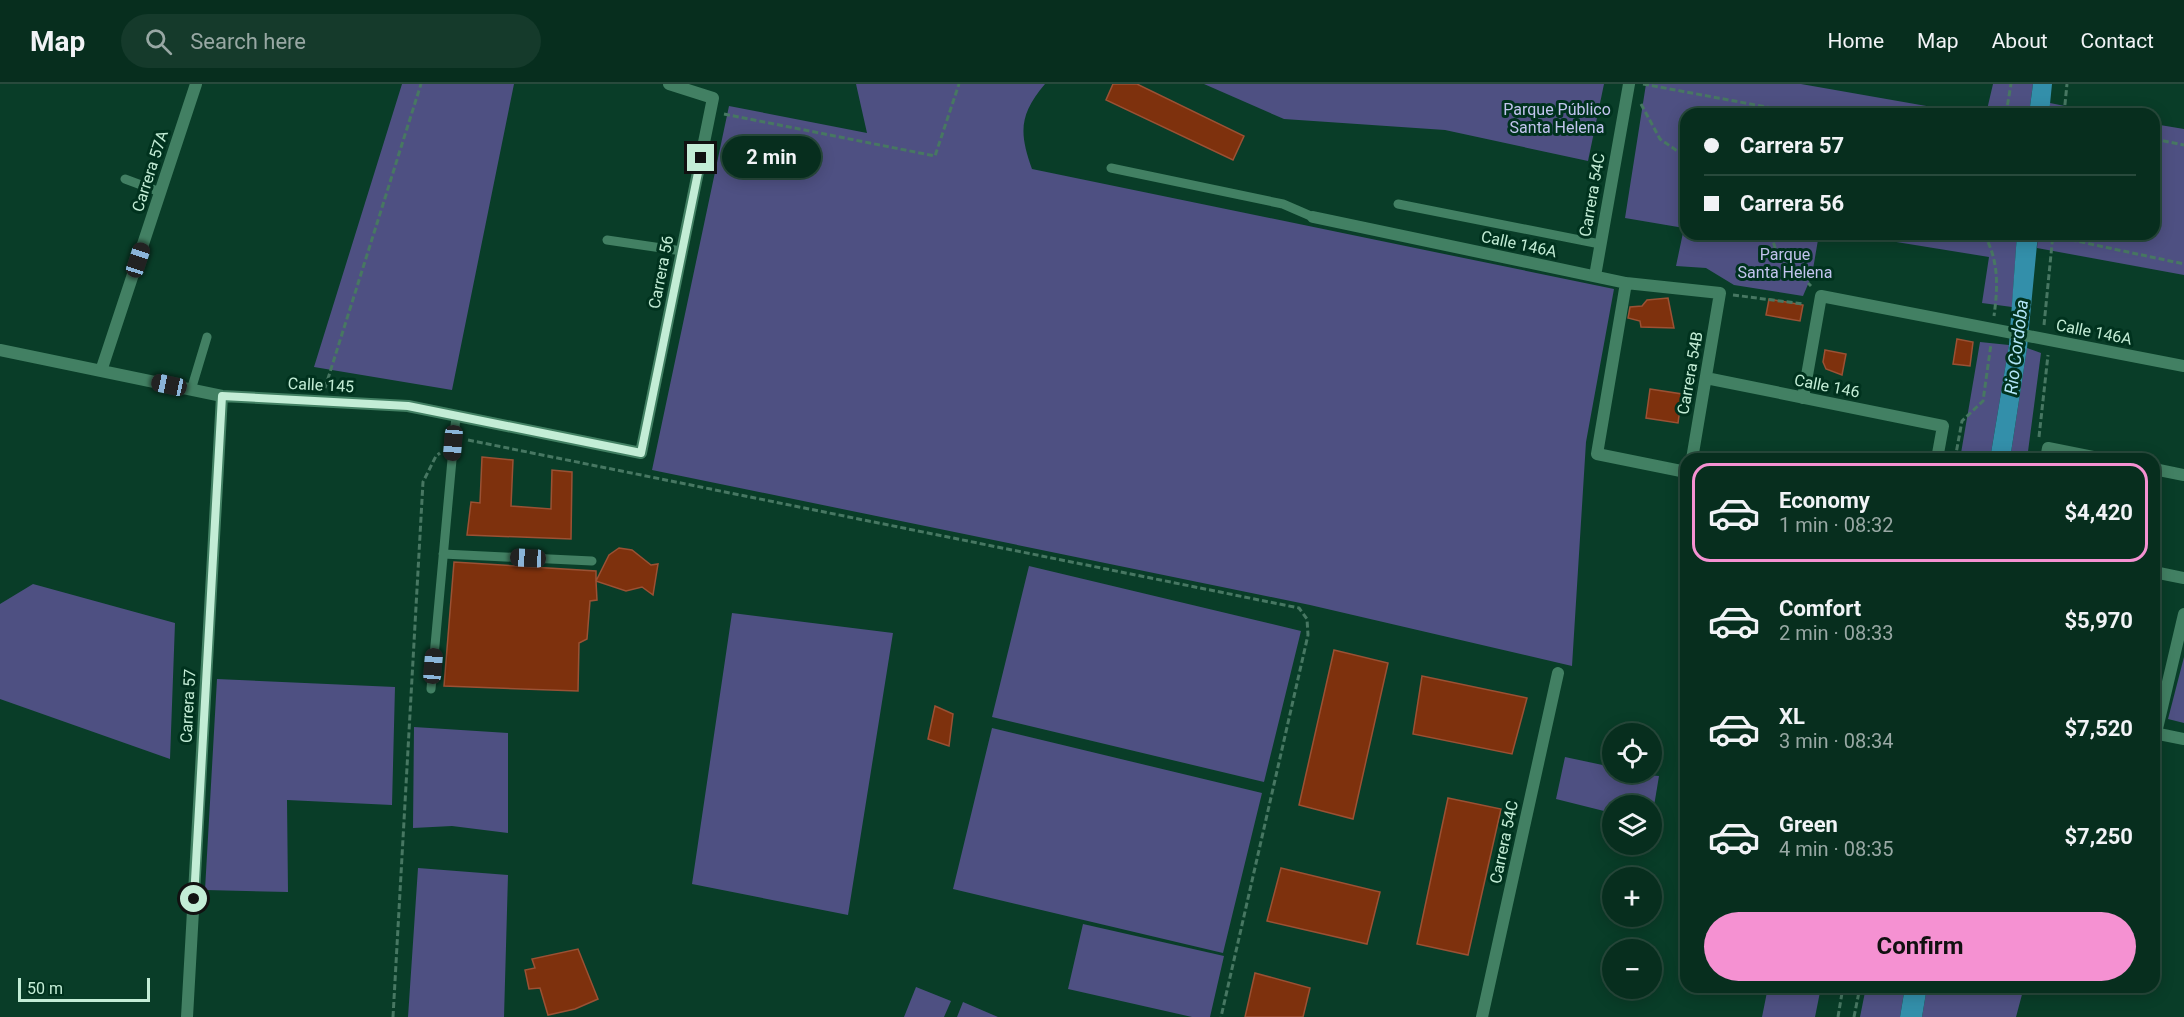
<!DOCTYPE html>
<meta charset="utf-8">
<style>
:root{--surface:#072e1e;--page:#153a2b;--text:#f1f3f6;--muted:#98a8a4;--line:#284a3c;--accent:#f591d2}
body{margin:0;font-family:Roboto,sans-serif;background:var(--page);color:var(--text);height:100vh;display:flex;flex-direction:column;font-size:22px;white-space:nowrap}
*{box-sizing:border-box;margin:0}
p{font-size:20px;color:var(--muted)}
.icon{flex:none;width:33px;height:33px;fill:none;stroke:currentColor;stroke-width:2;stroke-linecap:round;stroke-linejoin:round}
.map{position:relative;flex:1;overflow:hidden}
.panel{position:absolute;left:1680px;top:369px;width:480px;height:540px;display:flex;flex-direction:column;background:var(--surface);border-radius:18px;box-shadow:0 3px 15px #0003,0 0 0 2px var(--line)}
.panel>*{flex:none}
.hud{position:absolute;left:1680px;top:24px;width:480px;height:132px;border-radius:18px;box-shadow:0 3px 15px #0003,0 0 0 2px var(--line);display:grid;align-content:center;height:132px;padding:0 24px;background:var(--surface)}
.controls{position:absolute;left:1602px;top:639px;display:grid;gap:12px}
.controls a{display:grid;place-items:center;width:60px;height:60px;border-radius:50%;background:var(--surface);box-shadow:0 3px 15px #0003,0 0 0 2px var(--line);font-size:30px}
.scale{position:absolute;left:18px;bottom:15px;width:132px;box-sizing:border-box;padding-left:6px;border:3px solid #c3edd6;border-top:0;font-size:16px;line-height:21px;white-space:nowrap;color:#c3edd6;-webkit-text-stroke:4px #00321e;paint-order:stroke}
.end{position:absolute;width:27px;height:27px;margin:-14px;border:8px solid #c3edd6;background:#111;box-shadow:0 0 0 3px #111}
.from{border-radius:50%}
.bubble{position:absolute;height:42px;border-radius:21px;background:var(--surface);box-shadow:0 3px 15px #0003,0 0 0 2px var(--line);font-size:20px;font-weight:700;line-height:42px;text-align:center}
.car{position:absolute;width:18px;height:36px;margin:-18px -9px;border-radius:8px;box-shadow:0 0 4px 2px #0007;background:linear-gradient(#222 24%,#8ab4d8 0 40%,#222 0 76%,#8ab4d8 0 86%,#222 0)}
.hud b{display:flex;align-items:center;gap:21px;height:57px;font-size:22px}
.hud b+b{border-top:2px solid var(--line)}
.hud i{width:15px;height:15px;background:var(--text)}
ul{padding:10px 0 0;list-style:none}
li{display:flex;align-items:center;gap:18px;height:99px;margin:0 12px 9px;padding:0 12px;border:3px solid transparent;border-radius:18px}
li div{flex:1}
li b{display:block;font-size:22px}
li em{font-style:normal;font-weight:700}
li.current{border-color:var(--accent)}
li>.icon{width:54px;height:54px;stroke-width:1.5}
.primary-button{display:flex;gap:12px;margin-top:auto;padding:12px 24px}
.primary-button a{flex:1;height:69px;border-radius:36px;background:var(--accent);color:#111;font-size:24px;font-weight:700;line-height:69px;text-align:center}
header{display:flex;align-items:center;gap:36px;box-sizing:border-box;height:84px;padding:0 30px;background:var(--surface);border-bottom:2px solid var(--line)}
header strong{font-size:28px}
nav{display:flex;gap:33px;margin-inline-start:auto;font-size:21px}
.search{width:420px;height:54px;background:var(--page);display:flex;align-items:center;gap:15px;box-sizing:border-box;padding:0 21px;border-radius:33px;color:var(--muted);font-size:22px}
.map>svg:first-child{display:block}
.green{fill:#4e5082}
.water{fill:#338faa}
.building{fill:#7e310d;stroke:#9b5134;stroke-width:1.5}
.lines{fill:none;stroke-linecap:round;stroke-linejoin:round}
.path{stroke:#477762;stroke-width:3;stroke-dasharray:6 3;stroke-linecap:butt}
.service{stroke:#428063;stroke-width:9}
.minor{stroke:#428063;stroke-width:12}
.route{stroke:#c3edd6;stroke-width:8}
.labels{text-anchor:middle;dominant-baseline:central;stroke-width:6;stroke-linejoin:round;paint-order:stroke}
.park-label{font-size:16px;fill:#c2c5ef;stroke:#00321e}
.street-label{font-size:16px;fill:#c3edd6;stroke:#00321e}
.water-label{font-size:18px;font-style:italic;fill:#b1e5f7;stroke:#00321e}
</style>
<header>
<strong>Map</strong>
<div class="search"><svg class="icon" aria-label="search" viewBox="0 0 24 24"><circle cx="10" cy="10" r="6"/><path d="M15 15l6 6"/></svg>Search here</div>
<nav><a>Home</a><a>Map</a><a>About</a><a>Contact</a></nav>
</header>
<div class="map">
<svg width="2184" height="933" viewBox="0 0 2184 933">
<rect width="100%" height="100%" fill="#093d28"/>
<!-- green -->
<path class="green" d="M402 0H514L452 306 314 283Z
M856 0H1045C1019 31 1019 48 1032 85L1614 205 1586 358 1572 582 1310 521 652 386 729 22 867 49Z
M1204 0H1604L1588 77 1445 46 1284 35Z
M1646 0H1801L1972 30H1686V150H1819L1812 191 1803 212 1734 201 1706 184 1676 182 1684 144 1625 134Z
M1993 0H2033L2029 30H1986Z
M2050 19 2105 30H2049Z
M2154 40 2184 45V191L2037 164 2038 150H2154Z
M1847 150H2017L2012 223 1982 219 1989 173Z
M1980 258 2009 261 1990 375H1960Z
M2027 264 2041 269 2027 375H2010Z
M1029 482 1301 547 1264 698 992 633Z
M33 500 175 539 170 675 0 615V520Z
M732 529 893 549 848 831 692 800Z
M2184 573V639L2168 635Z
M217 595 395 603 392 721 287 716 288 808 205 806Z
M414 643 508 649V749L452 742 413 744Z
M992 644 1262 709 1223 869 953 805Z
M1565 673 1612 683V688L1659 692 1652 734V722H1612V729L1556 715Z
M418 784 508 791 504 933H408Z
M1083 840 1224 872 1210 933H1192L1068 905Z
M916 903 951 917 944 933H904Z
M1768 903H1821L1815 933H1762Z
M1866 903H1905L1900 933H1860Z
M1927 903H2024L2016 933H1922Z
M963 918 998 933H957Z"/>
<!-- water -->
<path class="water" d="M2033 0H2052L2049 30H2029Z
M2017 150H2038L2027 264 2010 375H1990L2009 261Z
M1905 903H1927L1922 933H1900Z"/>
<!-- building -->
<path class="building" d="M1113 0H1137L1244 52 1233 76 1106 16Z
M1668 214 1674 244 1641 243 1640 237 1628 234 1630 223 1642 222 1647 216Z
M1769 215 1803 221 1800 237 1766 231Z
M1957 255 1973 258 1970 282 1953 280Z
M1825 266 1846 270 1842 291 1826 285 1823 278Z
M1650 305 1682 310 1678 339 1646 334Z
M482 373 513 376 511 422 551 425 552 386 572 388 571 455 467 451 471 418 480 419Z
M619 464 632 466 651 481 658 480 653 511 642 503 626 507 596 497 597 516 590 517 587 555 579 559 578 607 444 602 454 478 596 487V497L609 471Z
M1334 566 1388 579 1353 735 1299 721Z
M1422 592 1527 614 1512 670 1413 650Z
M935 622 953 630 949 662 928 655Z
M1448 714 1501 725 1468 871 1417 860Z
M1281 784 1380 808 1367 860 1267 837Z
M578 865 598 915 575 925 548 931 540 904 529 905 525 886 535 884 532 875Z
M1255 889 1310 904 1303 933H1245Z"/>
<g class="lines">
<!-- path -->
<path class="path" d="M1643 0 1804 30
M1641 20 1660 55 1686 73
M724 30 935 72 959 0
M2006 30 2011 0
M2064 30 2067 0
M2154 55 2184 61
M1771 150 1776 167 1811 202
M1984 150C1999 177 1998 202 1994 232
M2053 152 2184 180
M1733 211 1804 220
M2044 241 2053 150
M325 304 421 0
M2039 353 2048 271
M468 356 1299 524 1307 535 1308 551 1221 933
M1955 375 1962 337 1983 317 1991 260
M393 933 423 398 436 372 440 369
M1838 933 1843 903
M1854 933 1860 903"/>
<!-- service -->
<path class="service" d="M1111 84 1283 120 1313 133
M125 95 160 108
M1398 120 1600 160
M607 156 682 167
M191 306 207 253
M443 470 592 477
M431 605 456 332"/>
<!-- minor -->
<path class="minor" d="M1313 133 1626 199 1720 209 1692 375
M1595 192 1629 0
M1626 199 1597 370 1686 388
M0 266 222 312 408 322 641 369 713 14 669 0
M101 287 196 0
M1706 294 1943 342 1937 375
M1803 314 1821 212 2184 282
M2046 375 2048 364 2103 375
M2154 385 2184 391
M2154 488 2184 494
M2154 649 2184 655
M2156 649 2184 530
M187 933 222 312
M1482 933 1558 589"/>
</g>
<g class="lines">
<!-- route -->
<path class="route" d="M194 815 222 312 408 322 641 369 701 74"/>
</g>
<g class="labels">
<!-- park labels -->
<g class="park-label">
<text x="1557" y="25">Parque Público<tspan x="1557" dy="18">Santa Helena</tspan></text>
<text x="1785" y="170">Parque<tspan x="1785" dy="18">Santa Helena</tspan></text>
</g>
<!-- street labels -->
<g class="street-label">
<text transform="translate(150 87) rotate(-72)">Carrera 57A</text>
<text transform="translate(1592 111) rotate(-80)">Carrera 54C</text>
<text transform="translate(1519 160) rotate(12)">Calle 146A</text>
<text transform="translate(661 188) rotate(-79)">Carrera 56</text>
<text transform="translate(2094 248) rotate(11)">Calle 146A</text>
<text transform="translate(1690 289) rotate(-80)">Carrera 54B</text>
<text transform="translate(321 301) rotate(3)">Calle 145</text>
<text transform="translate(1827 302) rotate(11)">Calle 146</text>
<text transform="translate(188 622) rotate(-87)">Carrera 57</text>
<text transform="translate(1504 758) rotate(-78)">Carrera 54C</text>
</g>
<!-- water labels -->
<g class="water-label">
<text transform="translate(2016 263) rotate(-83)">Rio Cordoba</text>
</g>
</g>
</svg>
<div class="controls">
<a><svg class="icon" aria-label="locate" viewBox="0 0 24 24"><circle cx="12" cy="12" r="6"/><path d="M12 2v4M12 18v4M2 12h4M18 12h4"/></svg></a>
<a><svg class="icon" aria-label="layers" viewBox="0 0 24 24"><path d="M12 4l9 5-9 5-9-5zM3 14l9 5 9-5"/></svg></a>
<a>+</a>
<a>−</a>
</div>
<div class="scale">50 m</div>
<i class="end from" style="left:194px;top:815px"></i>
<i class="end" style="left:701px;top:74px"></i>
<div class="bubble" style="left:722px;top:52px;width:99px">2 min</div>
<i class="car" style="left:138px;top:176px;rotate:18deg"></i>
<i class="car" style="left:169px;top:301px;rotate:282deg"></i>
<i class="car" style="left:453px;top:359px;rotate:185deg"></i>
<i class="car" style="left:528px;top:474px;rotate:273deg"></i>
<i class="car" style="left:433px;top:582px;rotate:5deg"></i>
<div class="hud">
<b><i class="from"></i>Carrera 57</b>
<b><i></i>Carrera 56</b>
</div>
<section class="panel">
<ul>
<li class="current"><svg class="icon" aria-label="car" viewBox="0 0 24 24"><path d="M5 17H2v-5l4-1 3-4h7l3 4 3 1v5h-3M9 17h6M6 11h13"/><circle cx="7" cy="17" r="2"/><circle cx="17" cy="17" r="2"/></svg><div><b>Economy</b><p>1 min · 08:32</p></div><em>$4,420</em></li>
<li><svg class="icon" aria-label="car" viewBox="0 0 24 24"><path d="M5 17H2v-5l4-1 3-4h7l3 4 3 1v5h-3M9 17h6M6 11h13"/><circle cx="7" cy="17" r="2"/><circle cx="17" cy="17" r="2"/></svg><div><b>Comfort</b><p>2 min · 08:33</p></div><em>$5,970</em></li>
<li><svg class="icon" aria-label="car" viewBox="0 0 24 24"><path d="M5 17H2v-5l4-1 3-4h7l3 4 3 1v5h-3M9 17h6M6 11h13"/><circle cx="7" cy="17" r="2"/><circle cx="17" cy="17" r="2"/></svg><div><b>XL</b><p>3 min · 08:34</p></div><em>$7,520</em></li>
<li><svg class="icon" aria-label="car" viewBox="0 0 24 24"><path d="M5 17H2v-5l4-1 3-4h7l3 4 3 1v5h-3M9 17h6M6 11h13"/><circle cx="7" cy="17" r="2"/><circle cx="17" cy="17" r="2"/></svg><div><b>Green</b><p>4 min · 08:35</p></div><em>$7,250</em></li>
</ul>
<div class="primary-button"><a>Confirm</a></div>
</section>
</div>
